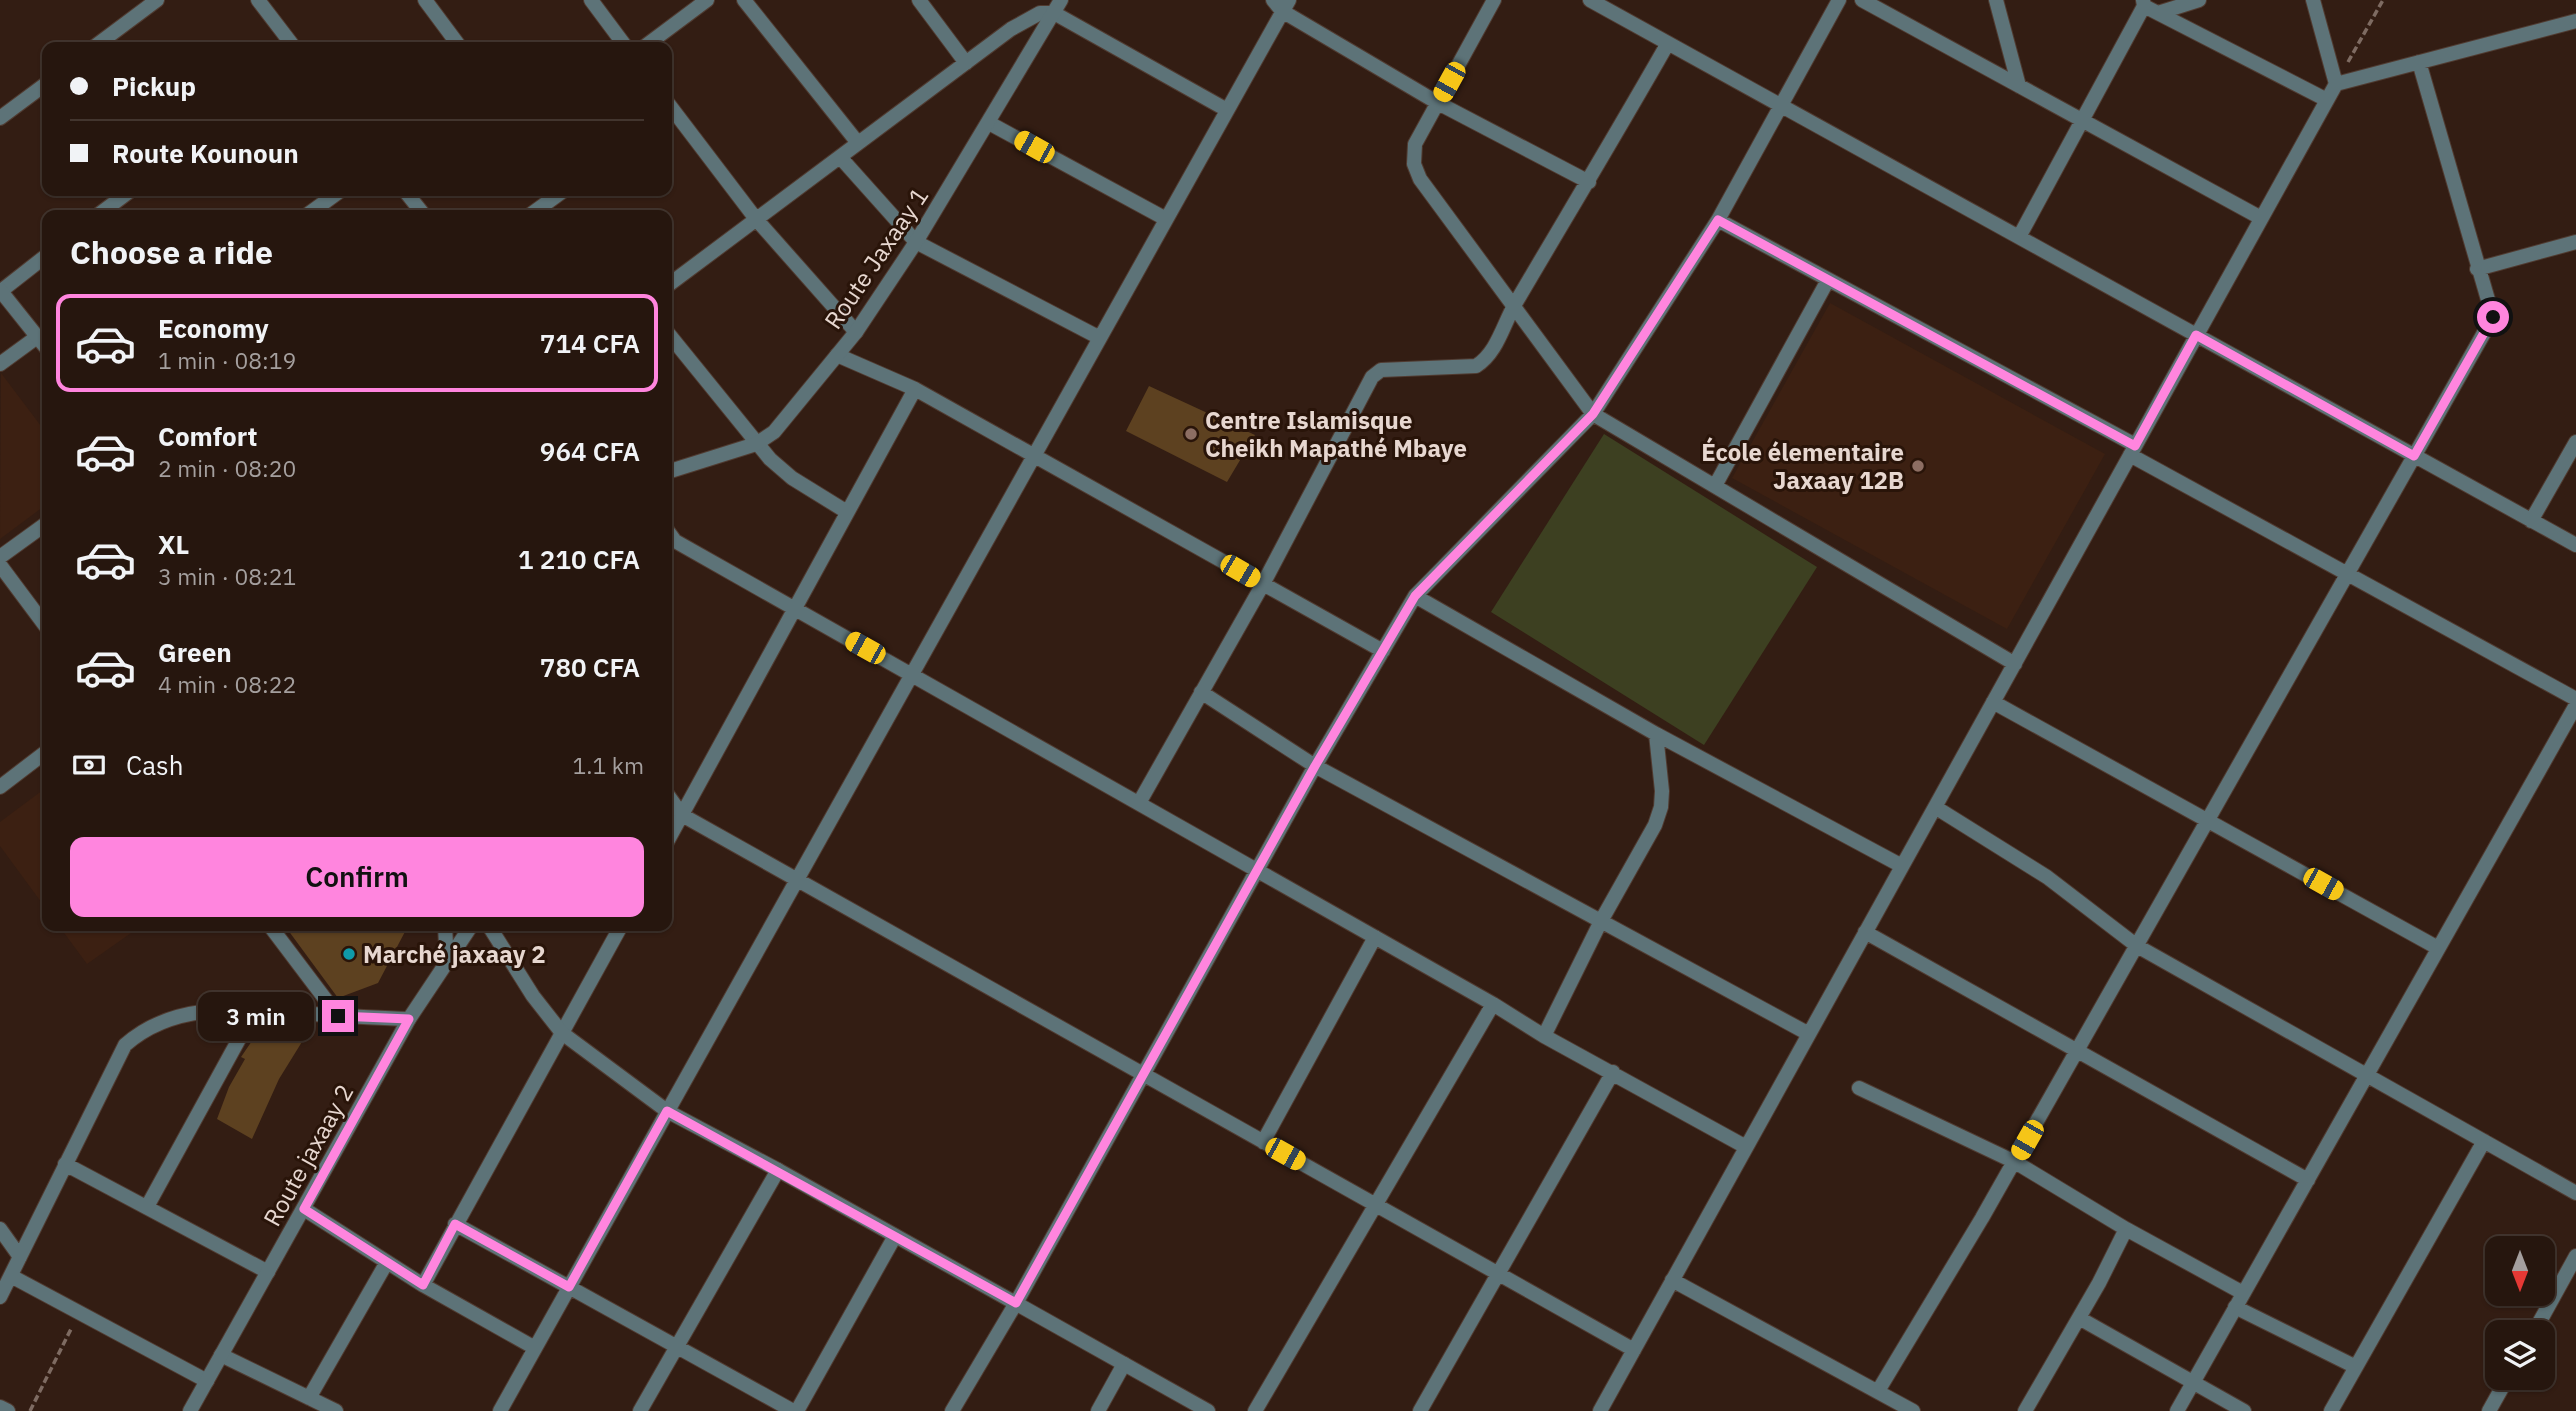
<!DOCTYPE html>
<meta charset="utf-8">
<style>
:root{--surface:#26160e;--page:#32231c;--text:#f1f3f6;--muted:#a49f9e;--line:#42352e;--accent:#ff85de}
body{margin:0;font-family:"IBM Plex Sans",sans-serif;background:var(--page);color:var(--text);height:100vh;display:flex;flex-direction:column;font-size:26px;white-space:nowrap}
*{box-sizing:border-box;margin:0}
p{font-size:23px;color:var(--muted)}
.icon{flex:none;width:38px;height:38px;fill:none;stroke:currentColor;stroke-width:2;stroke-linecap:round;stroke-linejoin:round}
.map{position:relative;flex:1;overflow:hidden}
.sheet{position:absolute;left:42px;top:210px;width:630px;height:721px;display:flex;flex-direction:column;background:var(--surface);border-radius:14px;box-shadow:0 2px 5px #0004,0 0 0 2px var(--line)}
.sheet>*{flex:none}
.top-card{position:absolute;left:42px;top:42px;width:630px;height:154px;border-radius:14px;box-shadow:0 2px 5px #0004,0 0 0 2px var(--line);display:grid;align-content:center;height:154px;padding:0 28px;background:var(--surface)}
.needle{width:46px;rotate:180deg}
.buttons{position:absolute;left:2485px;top:1236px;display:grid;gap:14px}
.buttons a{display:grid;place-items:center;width:70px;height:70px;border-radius:14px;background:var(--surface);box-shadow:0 2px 5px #0004,0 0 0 2px var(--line);font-size:35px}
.end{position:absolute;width:32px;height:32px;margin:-16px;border:9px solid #ff85de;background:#111;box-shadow:0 0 0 4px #111}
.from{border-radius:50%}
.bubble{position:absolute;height:49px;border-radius:14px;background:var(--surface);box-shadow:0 2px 5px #0004,0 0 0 2px var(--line);font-size:23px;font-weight:600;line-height:49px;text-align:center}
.car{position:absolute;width:21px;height:42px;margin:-21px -10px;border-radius:9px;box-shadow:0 0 5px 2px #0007;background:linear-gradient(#f5c518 24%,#345 0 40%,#f5c518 0 76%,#345 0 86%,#f5c518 0)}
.top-card b{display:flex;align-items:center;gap:24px;height:66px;font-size:26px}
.top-card b+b{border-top:2px solid var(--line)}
.top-card i{width:18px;height:18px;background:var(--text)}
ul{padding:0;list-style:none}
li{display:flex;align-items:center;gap:21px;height:98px;margin:0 14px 10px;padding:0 14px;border:4px solid transparent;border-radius:14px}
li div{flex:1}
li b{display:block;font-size:26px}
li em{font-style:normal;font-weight:600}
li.selected{border-color:var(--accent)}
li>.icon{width:63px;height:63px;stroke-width:1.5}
h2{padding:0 28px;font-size:32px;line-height:84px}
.pay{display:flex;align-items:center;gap:18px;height:77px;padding:0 28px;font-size:26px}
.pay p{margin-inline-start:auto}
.action{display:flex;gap:14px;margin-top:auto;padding:14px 28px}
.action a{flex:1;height:80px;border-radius:14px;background:var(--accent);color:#111;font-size:28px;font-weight:600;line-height:80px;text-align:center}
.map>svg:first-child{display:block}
.built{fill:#3c2012}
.green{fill:#3d4021}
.building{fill:#5d4120}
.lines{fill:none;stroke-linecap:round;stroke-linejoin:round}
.minor-casing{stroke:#503b31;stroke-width:16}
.tertiary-casing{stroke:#503b31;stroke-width:16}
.path{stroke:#7e6b62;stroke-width:3.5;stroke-dasharray:7 3.5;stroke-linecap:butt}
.minor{stroke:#5d7378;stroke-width:14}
.tertiary{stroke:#5d7378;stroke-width:14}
.route{stroke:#ff85de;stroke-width:9}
.education-dot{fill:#8d6e63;stroke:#291409;stroke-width:2.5}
.culture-dot{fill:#0f9aa8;stroke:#291409;stroke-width:2.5}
.labels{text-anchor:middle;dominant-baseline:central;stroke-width:6;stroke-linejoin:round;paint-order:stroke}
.street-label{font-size:24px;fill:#e7d7d0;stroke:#291409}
.poi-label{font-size:24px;font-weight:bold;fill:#e7d7d0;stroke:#291409;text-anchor:start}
</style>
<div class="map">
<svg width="2576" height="1411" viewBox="0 0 2576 1411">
<rect width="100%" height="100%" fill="#331d13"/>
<!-- built -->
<path class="built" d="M1830 303 2105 454 2007 629 1732 478Z
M1 373 47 434V504L0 539Z
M47 787V910L0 846V822Z
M59 926H141L87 964Z"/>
<!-- green -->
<path class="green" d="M1604 434 1817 567 1704 745 1491 612Z"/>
<!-- building -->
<path class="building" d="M1149 386 1255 435 1227 482 1126 431Z
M285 926H408L378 983 338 998Z
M260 1029 305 1037 279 1079 252 1139 217 1119 229 1087 245 1059 241 1057Z"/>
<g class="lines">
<!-- minor casing -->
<g class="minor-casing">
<path id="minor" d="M258 0 294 47
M425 0 460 47
M591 0 626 47
M744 0 858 143
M919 0 966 63
M1273 0 1282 11 1438 103 1589 182
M1494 0 1415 144 1414 164 1420 179 1593 414 2015 664
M1590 0 2576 545
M1862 0 2261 218
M1996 0 2019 86
M2144 6 2327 100
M2158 13 2199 0
M94 47 157 0
M644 47 707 0
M2336 84 2576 21
M667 102 756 219 856 332
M0 118 47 83
M989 123 1166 219
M840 157 916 242 1100 338
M405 191 424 215
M98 215 130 191
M307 215 340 191
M530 215 563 191
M1718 220 2135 445
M2019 237 2144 6 2143 0
M2477 269 2576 242
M667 286 1011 29 1040 13H1054L1227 110
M1 291 47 255
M667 332 770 459 792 478 847 512
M837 355 915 389 1383 651
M0 364 37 337
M2130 455 2576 699
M1716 484 1828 280
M2531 521 2576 442
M667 530 675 541 1493 1004 1544 1036 1746 1147
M0 557 47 523
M0 565 47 628
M1415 596 1656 734 1902 866
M1201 692 1315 766 1809 1034
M1993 702 2438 948
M0 787 47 751
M667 794 682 815 1634 1350
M1139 803 1263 584 1372 377 1381 370 1476 366C1497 353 1503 325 1515 304 1566 217 1618 131 1668 43
M1935 807 2047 877 2137 946 2576 1193
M667 842 915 389
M270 926 338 1016
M1865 932 2308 1180
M1544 1036 1601 921 1655 825 1661 807 1662 791 1656 734
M1859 1088 2015 1162 2126 1229 2243 1293
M1263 1142 1375 937
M65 1164 268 1272
M148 1205 255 1010
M304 1209 423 1285 535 1348
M455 1224 793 1411
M0 1229 20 1257
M11 1276 207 1381
M1672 1280 1913 1411
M423 1285 621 926
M0 1297 125 1045C177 999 247 1010 312 1014 344 1016 377 1018 409 1019
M2235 1307 2356 1367
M2079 1318 2244 1411
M2534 1332 2576 1256
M221 1355 336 1411
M1878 1391 1982 1218 2493 317 2419 62
M309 1398 387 1262
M0 1407 8 1411
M500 1411 1289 0
M640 1411 778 1170
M797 1411 895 1236
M952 1411 1016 1303 1315 766 1415 596 1593 414 1718 220 1839 0
M1098 1411 1124 1364
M1255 1411 1493 1004
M1420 1411 1613 1072
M1600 1411 2336 84 2313 0
M2025 1411 2099 1283 2126 1229
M2177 1411 2576 705
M2331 1411 2484 1141
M2489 1411 2508 1377"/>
</g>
<!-- tertiary casing -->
<g class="tertiary-casing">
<path id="tertiary" d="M0 290 47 349
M667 472 756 444 774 432 856 332 916 242 1061 0
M445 926 447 963
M489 926 533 996 562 1033 667 1111 778 1170 1208 1411
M190 1411 409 1019 471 926"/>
</g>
<!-- path -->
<path class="path" d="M2348 62 2383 0
M30 1411 72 1327"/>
<!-- minor -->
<use href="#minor" class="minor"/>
<!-- tertiary -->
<use href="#tertiary" class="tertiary"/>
</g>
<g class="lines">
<!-- route -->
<path class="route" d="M338 1016 409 1019 304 1209 423 1285 455 1224 569 1287 667 1111 1016 1303 1315 766 1415 596 1593 414 1718 220 2135 446 2196 335 2414 456 2493 317"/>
</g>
<!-- markers -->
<g class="education-dot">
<circle cx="1191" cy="434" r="7"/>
<circle cx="1918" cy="466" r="7"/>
</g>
<circle class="culture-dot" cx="349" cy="954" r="7"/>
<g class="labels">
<!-- street labels -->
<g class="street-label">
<text transform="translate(876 258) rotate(-56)">Route Jaxaay 1</text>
<text transform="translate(308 1155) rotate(-61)">Route jaxaay 2</text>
</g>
<!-- poi labels -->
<g class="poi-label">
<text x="1205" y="420">Centre Islamisque<tspan x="1205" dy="28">Cheikh Mapathé Mbaye</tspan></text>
<text x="1904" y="452" text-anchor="end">École élementaire<tspan x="1904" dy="28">Jaxaay 12B</tspan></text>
<text x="363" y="954">Marché jaxaay 2</text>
</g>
</g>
</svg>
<div class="buttons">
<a><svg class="needle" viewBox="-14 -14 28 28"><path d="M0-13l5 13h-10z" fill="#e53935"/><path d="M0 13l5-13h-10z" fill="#a49f9e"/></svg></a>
<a><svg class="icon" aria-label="layers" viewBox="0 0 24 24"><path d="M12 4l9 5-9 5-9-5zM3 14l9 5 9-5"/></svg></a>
</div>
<i class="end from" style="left:2493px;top:317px"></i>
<i class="end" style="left:338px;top:1016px"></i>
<div class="bubble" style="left:198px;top:992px;width:116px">3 min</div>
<i class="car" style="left:1449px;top:82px;rotate:209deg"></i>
<i class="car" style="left:1034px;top:147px;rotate:299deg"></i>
<i class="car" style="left:1240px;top:571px;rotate:120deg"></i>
<i class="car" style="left:865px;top:648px;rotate:299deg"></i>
<i class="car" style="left:2323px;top:884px;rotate:119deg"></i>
<i class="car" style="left:2027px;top:1140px;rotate:210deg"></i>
<i class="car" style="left:1285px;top:1154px;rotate:119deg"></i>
<div class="top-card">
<b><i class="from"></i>Pickup</b>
<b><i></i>Route Kounoun</b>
</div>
<section class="sheet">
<h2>Choose a ride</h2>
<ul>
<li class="selected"><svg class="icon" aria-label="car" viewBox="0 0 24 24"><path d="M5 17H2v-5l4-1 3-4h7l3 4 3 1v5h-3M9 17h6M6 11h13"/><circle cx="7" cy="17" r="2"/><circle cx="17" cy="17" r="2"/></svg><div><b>Economy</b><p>1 min · 08:19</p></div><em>714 CFA</em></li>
<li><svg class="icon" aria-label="car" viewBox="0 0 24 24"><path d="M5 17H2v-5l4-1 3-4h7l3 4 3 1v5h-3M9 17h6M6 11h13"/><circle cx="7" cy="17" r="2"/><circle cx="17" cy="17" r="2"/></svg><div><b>Comfort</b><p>2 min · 08:20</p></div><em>964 CFA</em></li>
<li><svg class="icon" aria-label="car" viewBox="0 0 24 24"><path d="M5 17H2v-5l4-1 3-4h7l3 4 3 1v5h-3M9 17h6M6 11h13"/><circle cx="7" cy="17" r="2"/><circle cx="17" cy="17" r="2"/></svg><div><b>XL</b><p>3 min · 08:21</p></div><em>1 210 CFA</em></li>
<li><svg class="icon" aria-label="car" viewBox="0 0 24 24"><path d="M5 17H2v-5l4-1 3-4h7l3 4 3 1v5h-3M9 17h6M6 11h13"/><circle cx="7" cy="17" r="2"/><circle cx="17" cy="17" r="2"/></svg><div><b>Green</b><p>4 min · 08:22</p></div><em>780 CFA</em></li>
</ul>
<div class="pay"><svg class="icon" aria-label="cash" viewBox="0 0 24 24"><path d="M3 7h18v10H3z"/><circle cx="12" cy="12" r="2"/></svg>Cash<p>1.1 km</p></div>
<div class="action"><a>Confirm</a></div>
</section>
</div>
